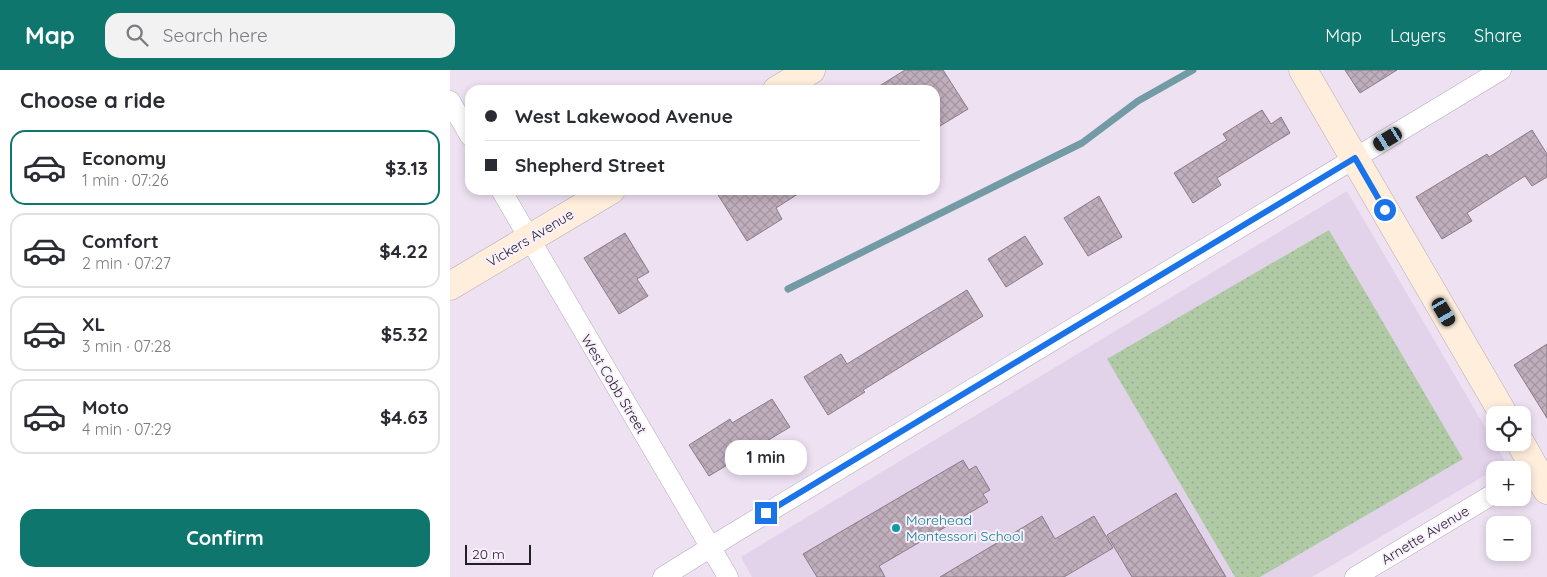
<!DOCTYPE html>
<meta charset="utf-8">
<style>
:root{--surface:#fff;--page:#f2f2f3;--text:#2b2b33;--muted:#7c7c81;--line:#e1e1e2;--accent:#0f766e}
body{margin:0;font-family:Quicksand,sans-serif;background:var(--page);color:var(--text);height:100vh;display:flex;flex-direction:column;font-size:19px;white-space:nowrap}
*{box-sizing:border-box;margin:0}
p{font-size:16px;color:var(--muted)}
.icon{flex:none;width:28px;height:28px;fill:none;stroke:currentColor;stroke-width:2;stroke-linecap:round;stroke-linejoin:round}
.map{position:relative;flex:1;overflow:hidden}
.sheet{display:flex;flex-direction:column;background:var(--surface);width:450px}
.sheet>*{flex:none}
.hud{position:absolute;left:15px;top:15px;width:475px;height:110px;border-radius:15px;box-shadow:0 2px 8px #0003;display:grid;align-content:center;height:110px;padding:0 20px;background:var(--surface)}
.buttons{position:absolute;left:1036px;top:336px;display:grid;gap:10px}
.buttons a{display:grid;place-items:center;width:45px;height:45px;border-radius:10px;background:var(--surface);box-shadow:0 2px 8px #0003;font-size:25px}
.scale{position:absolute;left:15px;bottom:12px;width:66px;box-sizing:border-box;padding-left:5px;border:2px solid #242026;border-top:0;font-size:14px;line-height:18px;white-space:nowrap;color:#242026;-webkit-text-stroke:4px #f9f0fd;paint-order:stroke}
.end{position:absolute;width:22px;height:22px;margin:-11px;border:6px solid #1a73e8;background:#fff;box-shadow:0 0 0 2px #fff}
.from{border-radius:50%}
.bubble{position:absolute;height:35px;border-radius:15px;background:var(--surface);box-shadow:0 2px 8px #0003;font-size:16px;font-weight:800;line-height:35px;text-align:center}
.car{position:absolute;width:15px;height:30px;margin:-15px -8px;border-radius:6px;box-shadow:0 0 4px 1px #0007;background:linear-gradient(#222 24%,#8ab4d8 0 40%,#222 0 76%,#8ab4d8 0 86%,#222 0)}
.hud b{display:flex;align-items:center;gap:18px;height:48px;font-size:19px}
.hud b+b{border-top:1px solid var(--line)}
.hud i{width:12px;height:12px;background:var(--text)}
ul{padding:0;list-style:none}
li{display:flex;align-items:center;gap:15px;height:75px;margin:0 10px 8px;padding:0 10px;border:2px solid var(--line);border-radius:15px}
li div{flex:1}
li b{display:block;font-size:19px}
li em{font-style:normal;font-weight:800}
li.on{border-color:var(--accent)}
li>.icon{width:45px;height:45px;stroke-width:1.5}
h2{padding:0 20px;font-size:22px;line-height:60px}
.action{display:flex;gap:10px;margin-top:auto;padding:10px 20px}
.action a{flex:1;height:58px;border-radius:15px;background:var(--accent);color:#fff;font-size:20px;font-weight:800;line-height:58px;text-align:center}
header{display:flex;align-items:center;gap:30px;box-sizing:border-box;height:70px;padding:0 25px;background:var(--accent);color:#fff}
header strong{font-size:24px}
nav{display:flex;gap:28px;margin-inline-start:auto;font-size:18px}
.search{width:350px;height:45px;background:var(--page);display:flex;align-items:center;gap:12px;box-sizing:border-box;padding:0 18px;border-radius:15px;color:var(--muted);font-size:19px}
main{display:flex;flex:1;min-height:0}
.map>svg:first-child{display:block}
.built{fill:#e2d3ea}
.green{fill:url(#green-dots)}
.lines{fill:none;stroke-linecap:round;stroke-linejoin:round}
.stream{stroke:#729ba5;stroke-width:7}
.building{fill:url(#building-cross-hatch);stroke:#8c7c88}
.street-casing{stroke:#b6abbb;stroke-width:21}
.secondary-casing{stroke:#b6abbb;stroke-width:29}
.street{stroke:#fff;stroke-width:20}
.secondary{stroke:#ffeedc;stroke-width:28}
.route{stroke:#1a73e8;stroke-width:6}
.culture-dot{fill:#0f9aa8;stroke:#f9f0fd;stroke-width:2}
.labels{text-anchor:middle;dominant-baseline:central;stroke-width:4;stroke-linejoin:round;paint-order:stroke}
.street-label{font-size:14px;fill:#242026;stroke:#f9f0fd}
.culture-label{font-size:14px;fill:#0d838f;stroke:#f9f0fd;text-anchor:start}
</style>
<header>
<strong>Map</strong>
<div class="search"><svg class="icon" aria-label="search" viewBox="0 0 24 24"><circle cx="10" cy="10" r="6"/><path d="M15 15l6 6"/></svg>Search here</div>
<nav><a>Map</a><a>Layers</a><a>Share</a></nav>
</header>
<main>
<section class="sheet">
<h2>Choose a ride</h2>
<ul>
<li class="on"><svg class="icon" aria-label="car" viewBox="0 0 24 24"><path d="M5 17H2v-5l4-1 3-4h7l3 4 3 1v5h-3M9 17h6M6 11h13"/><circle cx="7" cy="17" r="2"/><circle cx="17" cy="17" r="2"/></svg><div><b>Economy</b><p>1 min · 07:26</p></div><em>$3.13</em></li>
<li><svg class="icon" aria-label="car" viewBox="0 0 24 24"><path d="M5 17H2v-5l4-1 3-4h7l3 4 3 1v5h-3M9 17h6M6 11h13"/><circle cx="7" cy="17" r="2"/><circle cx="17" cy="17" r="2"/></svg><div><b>Comfort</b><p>2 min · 07:27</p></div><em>$4.22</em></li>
<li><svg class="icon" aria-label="car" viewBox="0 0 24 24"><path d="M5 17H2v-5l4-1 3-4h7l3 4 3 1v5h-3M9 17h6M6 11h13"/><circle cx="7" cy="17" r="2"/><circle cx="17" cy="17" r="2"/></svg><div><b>XL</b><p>3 min · 07:28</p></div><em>$5.32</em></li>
<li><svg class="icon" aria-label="car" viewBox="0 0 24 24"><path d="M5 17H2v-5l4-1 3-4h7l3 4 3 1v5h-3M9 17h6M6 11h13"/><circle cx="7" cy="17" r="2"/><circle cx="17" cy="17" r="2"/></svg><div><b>Moto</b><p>4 min · 07:29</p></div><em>$4.63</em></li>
</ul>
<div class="action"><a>Confirm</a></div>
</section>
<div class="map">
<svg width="1097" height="507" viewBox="0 0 1097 507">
<defs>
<pattern id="green-dots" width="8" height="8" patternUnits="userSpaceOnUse" patternTransform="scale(1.25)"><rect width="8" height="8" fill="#b0caa6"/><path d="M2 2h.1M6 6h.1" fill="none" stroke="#97ad8f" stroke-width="1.8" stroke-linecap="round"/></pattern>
<pattern id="building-cross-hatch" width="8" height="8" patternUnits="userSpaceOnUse" patternTransform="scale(1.25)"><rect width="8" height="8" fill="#bfaebb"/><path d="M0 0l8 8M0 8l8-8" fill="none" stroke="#a495a1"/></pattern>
</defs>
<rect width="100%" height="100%" fill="#ede1f2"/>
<!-- built -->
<path class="built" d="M897 121 1056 393 862 507H302L291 487Z"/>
<!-- green -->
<path class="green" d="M879 160 1013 389 810 507H785L657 289Z"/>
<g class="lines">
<!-- stream -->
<path class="stream" d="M338 219 632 73 688 31 743 0"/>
</g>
<!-- building -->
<path class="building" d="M455 0H493L518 39 485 59V20H423Z
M895 0H947L910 23Z
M812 40 821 54 831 47 840 63 767 108 771 115 743 133 724 103 777 70 773 64Z
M1082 60 1097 84V107L1082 116 1075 106 1017 143 1022 151 992 169 966 127 1037 84 1039 87Z
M265 120H354L326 138 332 149 297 171Z
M649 126 672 167 638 186 614 148Z
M175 163 199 202 187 209 198 226 169 244 134 188Z
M575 166 593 194 556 217 538 189Z
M517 220 533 246 413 320 415 322 378 345 354 307 391 284 397 294Z
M1097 274V348L1064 295Z
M322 329 340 357 259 406 239 375 280 349 282 353Z
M513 390 519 400 526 396 540 420 533 424 538 432 429 496 435 507H367L353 484Z
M726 423 776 507H682L657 465Z
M592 446 605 469 644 446 663 478 614 507H490Z"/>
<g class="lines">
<!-- street casing -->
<g class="street-casing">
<path id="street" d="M0 31 20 66
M51 120 278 507
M213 507 282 464 1051 0
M905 507 1045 423"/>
</g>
<!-- secondary casing -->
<g class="secondary-casing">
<path id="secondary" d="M853 0 1054 345
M327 20 361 0
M0 216 161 120
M1070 372 1097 420"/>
</g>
<!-- street -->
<use href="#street" class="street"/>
<!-- secondary -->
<use href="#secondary" class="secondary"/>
</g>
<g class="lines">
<!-- route -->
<path class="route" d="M316 443 905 88 935 140"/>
</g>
<!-- markers -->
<circle class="culture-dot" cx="446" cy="458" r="5"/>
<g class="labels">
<!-- street labels -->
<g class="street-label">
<text transform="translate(80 168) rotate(-31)">Vickers Avenue</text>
<text transform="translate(164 314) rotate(59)">West Cobb Street</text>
<text transform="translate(975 465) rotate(-31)">Arnette Avenue</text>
</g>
<!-- culture labels -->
<g class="culture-label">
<text x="456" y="450">Morehead<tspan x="456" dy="16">Montessori School</tspan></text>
</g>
</g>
</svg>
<div class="buttons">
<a><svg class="icon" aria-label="locate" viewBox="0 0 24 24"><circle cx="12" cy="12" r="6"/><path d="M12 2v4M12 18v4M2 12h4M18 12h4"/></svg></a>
<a>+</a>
<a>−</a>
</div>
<div class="scale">20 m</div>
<i class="end from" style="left:935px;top:140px"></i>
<i class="end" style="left:316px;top:443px"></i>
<div class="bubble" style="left:275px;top:370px;width:82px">1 min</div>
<i class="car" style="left:938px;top:69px;rotate:239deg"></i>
<i class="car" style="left:994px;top:242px;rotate:150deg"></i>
<div class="hud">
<b><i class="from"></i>West Lakewood Avenue</b>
<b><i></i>Shepherd Street</b>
</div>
</div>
</main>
